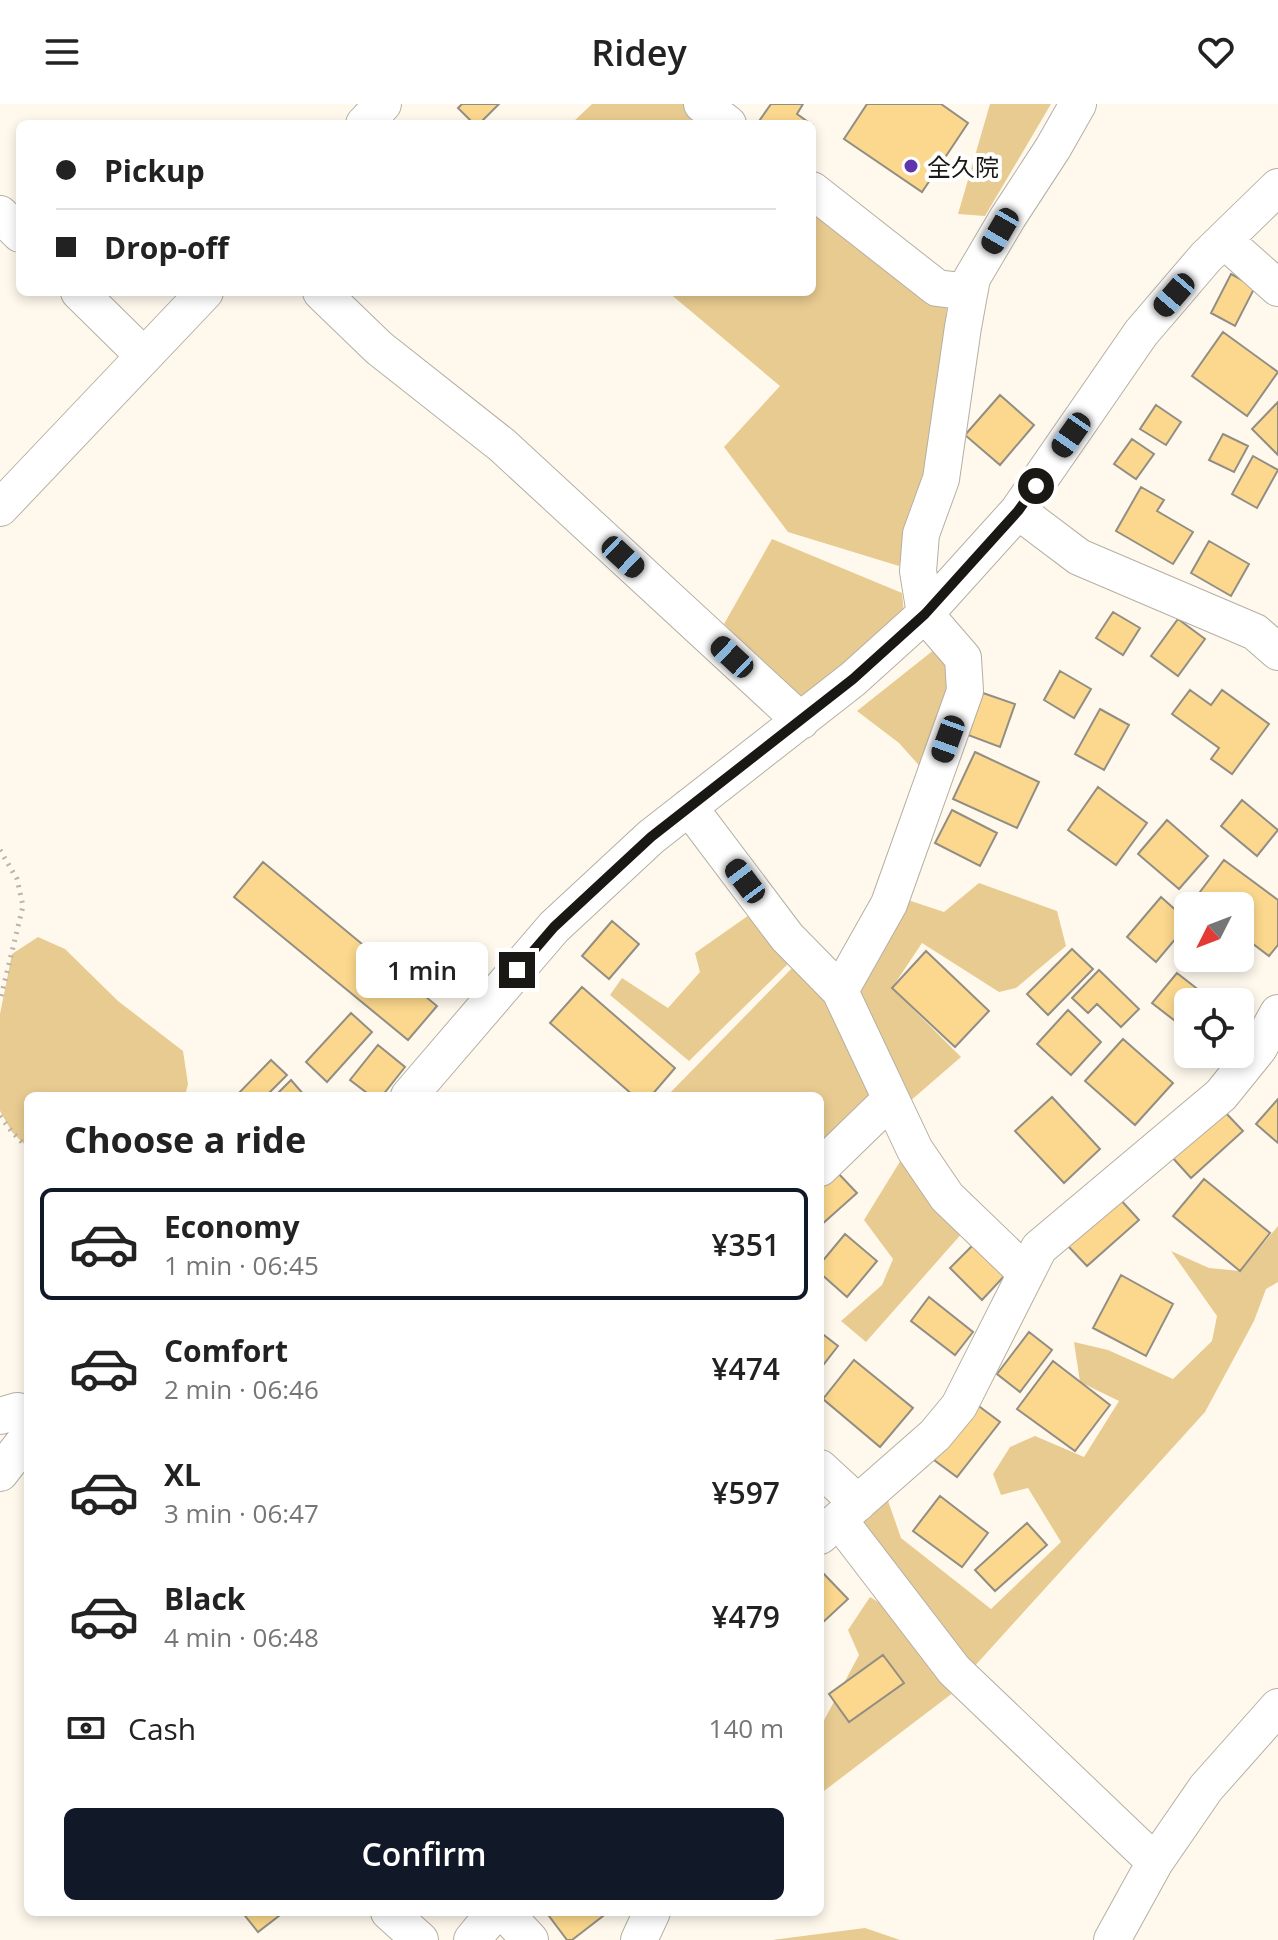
<!DOCTYPE html>
<meta charset="utf-8">
<style>
:root{--surface:#fff;--page:#f6f6f6;--text:#222;--muted:#767676;--line:#e0e0e0;--accent:#111827}
body{margin:0;font-family:"Open Sans","Noto Sans JP",sans-serif;background:var(--page);color:var(--text);height:100vh;display:flex;flex-direction:column;font-size:30px;white-space:nowrap}
*{box-sizing:border-box;margin:0}
p{font-size:26px;color:var(--muted)}
.icon{flex:none;width:44px;height:44px;fill:none;stroke:currentColor;stroke-width:2;stroke-linecap:round;stroke-linejoin:round}
.map{position:relative;flex:1;overflow:hidden}
.side{position:absolute;left:24px;top:988px;width:800px;height:824px;display:flex;flex-direction:column;background:var(--surface);border-radius:12px;box-shadow:0 4px 12px #0003}
.side>*{flex:none}
.banner{position:absolute;left:16px;top:16px;width:800px;height:176px;border-radius:12px;box-shadow:0 4px 12px #0003;display:grid;align-content:center;height:176px;padding:0 40px;background:var(--surface)}
.needle{width:52px;rotate:228deg}
.fabs{position:absolute;left:1174px;top:788px;display:grid;gap:16px}
.fabs a{display:grid;place-items:center;width:80px;height:80px;border-radius:12px;background:var(--surface);box-shadow:0 4px 12px #0003;font-size:40px}
.end{position:absolute;width:36px;height:36px;margin:-18px;border:10px solid #1a1814;background:#fff;box-shadow:0 0 0 4px #fff}
.from{border-radius:50%}
.bubble{position:absolute;height:56px;border-radius:12px;background:var(--surface);box-shadow:0 4px 12px #0003;font-size:26px;font-weight:600;line-height:56px;text-align:center}
.car{position:absolute;width:24px;height:48px;margin:-24px -12px;border-radius:10px;box-shadow:0 0 6px 2px #0007;background:linear-gradient(#222 24%,#8ab4d8 0 40%,#222 0 76%,#8ab4d8 0 86%,#222 0)}
.banner b{display:flex;align-items:center;gap:28px;height:76px;font-size:30px}
.banner b+b{border-top:2px solid var(--line)}
.banner i{width:20px;height:20px;background:var(--text)}
ul{padding:0;list-style:none}
li{display:flex;align-items:center;gap:24px;height:112px;margin:0 16px 12px;padding:0 24px;border:4px solid transparent;border-radius:12px}
li div{flex:1}
li b{display:block;font-size:30px}
li em{font-style:normal;font-weight:600}
li.active{border-color:var(--accent)}
li>.icon{width:72px;height:72px;stroke-width:1.5}
h2{padding:0 40px;font-size:36px;line-height:96px}
.pay{display:flex;align-items:center;gap:20px;height:88px;padding:0 40px;font-size:30px}
.pay p{margin-inline-start:auto}
.button{display:flex;gap:16px;margin-top:auto;padding:16px 40px}
.button a{flex:1;height:92px;border-radius:12px;background:var(--accent);color:#fff;font-size:32px;font-weight:600;line-height:92px;text-align:center}
header{display:flex;justify-content:space-between;align-items:center;height:104px;padding:0 40px;background:var(--surface);font-size:36px;font-weight:600}
.map>svg:first-child{display:block}
.green{fill:#e8cb90}
.building{fill:#fbd88d;stroke:#938e83;stroke-width:2}
.lines{fill:none;stroke-linecap:round;stroke-linejoin:round}
.minor-casing{stroke:#b5afa4;stroke-width:38}
.path{stroke:#b9b4aa;stroke-width:5;stroke-dasharray:2 6;stroke-linecap:butt}
.minor{stroke:#fff;stroke-width:36}
.route{stroke:#1a1814;stroke-width:10}
.poi-dot{fill:#6034ac;stroke:#fff;stroke-width:3}
.labels{text-anchor:middle;dominant-baseline:central;stroke-width:8;stroke-linejoin:round;paint-order:stroke}
.poi-label{font-size:24px;fill:#1a1814;stroke:#fff;text-anchor:start}
</style>
<header><svg class="icon" aria-label="menu" viewBox="0 0 24 24"><path d="M4 6h16M4 12h16M4 18h16"/></svg>Ridey<svg class="icon" aria-label="heart" viewBox="0 0 24 24"><path d="M12 20l-8-8c-3-5 5-10 8-4 3-6 11-1 8 4z"/></svg></header>
<div class="map">
<svg width="1278" height="1836" viewBox="0 0 1278 1836">
<rect width="100%" height="100%" fill="#fff9ed"/>
<!-- green -->
<path class="green" d="M592 0H684L710 20H571Z
M990 0H1051L985 112 958 110Z
M812 100 947 200 941 306 899 462 788 428 724 343 780 282 668 188H812Z
M772 435 902 489 904 509 801 595 724 520Z
M935 545 956 561 924 667 899 639 857 607Z
M979 779 1057 807 1066 842 1016 884 999 888 922 839 892 884 961 953 909 998 858 889 902 794 944 808Z
M752 809 791 857 689 957 610 891 622 874 668 904 700 868 695 849Z
M38 833 65 845 118 897 183 947 188 980 185 992H28V1044L12 1028 0 1007V910L12 850Z
M795 861 824 892 876 1000 820 1053V992H667Z
M904 1051 964 1127 866 1238 841 1217 882 1181 893 1155 864 1116Z
M1278 1122V1178L1266 1185 1254 1217 1205 1308 963 1575 845 1424 886 1391 901 1434 991 1505 1061 1438 1028 1384 1001 1391 993 1370 1010 1343 1035 1332 1084 1353 1119 1297 1080 1278 1074 1238 1108 1246 1173 1275 1212 1237 1217 1212 1171 1147 1209 1164 1240 1167Z
M870 1493 920 1523 958 1585 820 1690V1620H822L859 1551 848 1526Z
M865 1824 900 1836H772Z"/>
<!-- building -->
<path class="building" d="M462 0H499L479 20H474L458 4Z
M771 0H803L797 10 811 20H757Z
M867 0H941L968 19 922 88 844 35Z
M1231 170 1255 183 1235 222 1211 209Z
M1223 228 1278 268 1247 312 1192 272Z
M1000 291 1034 321 1000 361 965 331Z
M1278 298V351L1252 325Z
M1156 301 1181 318 1166 341 1140 325Z
M1223 330 1248 342 1234 368 1209 356Z
M1132 335 1154 350 1136 375 1114 360Z
M1253 352 1278 366 1257 404 1232 390Z
M1141 383 1164 396 1157 407 1193 428 1173 460 1116 427Z
M1209 437 1249 460 1231 492 1191 469Z
M1113 508 1140 524 1123 551 1096 534Z
M1178 515 1205 535 1178 572 1151 552Z
M1060 567 1091 585 1074 614 1044 596Z
M1190 586 1211 601 1222 586 1269 620 1232 670 1211 655 1219 644 1172 610Z
M983 589 1015 600 1000 643 968 631Z
M1100 605 1129 621 1104 666 1075 650Z
M975 648 1039 678 1017 724 953 695Z
M1098 683 1147 719 1116 761 1068 726Z
M1242 696 1278 726 1257 752 1221 722Z
M952 706 997 729 980 762 935 739Z
M1167 716 1208 752 1179 785 1138 750Z
M1224 756 1278 796V841L1269 852 1240 830V802H1202L1194 796Z
M263 758 437 902 408 936 234 793Z
M1161 793 1188 817V820L1156 858 1127 833Z
M612 817 639 840 609 875 582 852Z
M1072 845 1093 865 1048 911 1027 890Z
M926 847 989 907 955 943 892 884Z
M1099 866 1139 905 1121 923 1097 900 1088 909 1072 894Z
M1177 869 1214 898H1188V927L1152 899Z
M582 883 675 964 651 992H634L550 919Z
M1068 906 1101 938 1071 971 1037 940Z
M351 909 372 928 327 978 306 958Z
M1123 935 1173 979 1135 1021 1085 977Z
M378 941 405 963 382 992H371L350 976Z
M271 956 287 971 266 992H236Z
M291 976 305 992H275Z
M1052 993 1100 1045 1064 1079 1015 1027Z
M1278 995V1039L1256 1020Z
M1223 1006 1243 1027 1191 1074 1171 1052Z
M837 1068 857 1089 820 1122V1083Z
M1204 1075 1270 1129 1240 1167 1173 1112Z
M1119 1094 1139 1116 1087 1162 1067 1141Z
M845 1130 877 1157 847 1193 820 1169V1160Z
M977 1137 1008 1168 982 1196 950 1164Z
M1121 1171 1173 1200 1146 1252 1093 1224Z
M929 1193 973 1228 955 1251 911 1217Z
M820 1228 838 1242 820 1265Z
M1029 1228 1052 1246 1020 1288 997 1270Z
M854 1256 913 1304 880 1343 823 1295Z
M1053 1257 1110 1301 1075 1347 1017 1305Z
M976 1300 1000 1318 957 1373 934 1356Z
M940 1392 988 1429 962 1463 913 1427Z
M1027 1419 1047 1441 995 1487 975 1466Z
M823 1469 848 1495 820 1521V1472Z
M883 1551 904 1579 849 1618 829 1590Z
M242 1808H284L258 1828Z
M546 1808H600L603 1812 572 1836H567Z"/>
<g class="lines">
<!-- minor casing -->
<g class="minor-casing">
<path id="minor" d="M702 0 728 20
M364 20 383 0
M812 86 937 184 969 188
M0 110 20 130
M1224 136 1278 184
M79 188 144 252
M321 188 379 244 502 341 801 617
M0 404 205 188
M1018 407 1079 453 1255 528 1278 548
M689 703 787 833 840 887 915 1046 947 1093 1026 1169
M840 887 889 800 965 587 963 554 925 510 918 467 921 430 941 375 963 223 972 174 1008 113 1053 44 1078 0
M409 992 554 823 651 733 853 575 925 510 1018 407 1141 229 1206 153 1278 83
M820 1064 891 995
M0 1312 17 1307 28 1309
M820 1364 858 1399
M0 1369 28 1333
M839 1416 954 1566 1155 1758
M820 1432 935 1331 959 1302 1039 1144 1221 991 1259 944 1278 909
M389 1808 420 1836
M504 1808 530 1836
M472 1836 495 1808
M639 1836 652 1808
M1112 1836 1155 1758 1206 1684 1278 1603"/>
</g>
<!-- path -->
<path class="path" d="M0 746 17 775 23 802 0 897
M0 1012 12 1028 28 1044"/>
<!-- minor -->
<use href="#minor" class="minor"/>
</g>
<g class="lines">
<!-- route -->
<path class="route" d="M517 866 554 823 651 733 853 575 925 510 1018 407 1036 382"/>
</g>
<!-- markers -->
<circle class="poi-dot" cx="911" cy="62" r="8"/>
<g class="labels">
<!-- poi labels -->
<g class="poi-label">
<text x="927" y="62">全久院</text>
</g>
</g>
</svg>
<div class="fabs">
<a><svg class="needle" viewBox="-14 -14 28 28"><path d="M0-13l5 13h-10z" fill="#e53935"/><path d="M0 13l5-13h-10z" fill="#767676"/></svg></a>
<a><svg class="icon" aria-label="locate" viewBox="0 0 24 24"><circle cx="12" cy="12" r="6"/><path d="M12 2v4M12 18v4M2 12h4M18 12h4"/></svg></a>
</div>
<i class="end from" style="left:1036px;top:382px"></i>
<i class="end" style="left:517px;top:866px"></i>
<div class="bubble" style="left:356px;top:838px;width:132px">1 min</div>
<i class="car" style="left:1000px;top:127px;rotate:210deg"></i>
<i class="car" style="left:1174px;top:191px;rotate:221deg"></i>
<i class="car" style="left:1071px;top:331px;rotate:215deg"></i>
<i class="car" style="left:623px;top:453px;rotate:133deg"></i>
<i class="car" style="left:732px;top:553px;rotate:313deg"></i>
<i class="car" style="left:948px;top:635px;rotate:200deg"></i>
<i class="car" style="left:745px;top:777px;rotate:323deg"></i>
<div class="banner">
<b><i class="from"></i>Pickup</b>
<b><i></i>Drop-off</b>
</div>
<section class="side">
<h2>Choose a ride</h2>
<ul>
<li class="active"><svg class="icon" aria-label="car" viewBox="0 0 24 24"><path d="M5 17H2v-5l4-1 3-4h7l3 4 3 1v5h-3M9 17h6M6 11h13"/><circle cx="7" cy="17" r="2"/><circle cx="17" cy="17" r="2"/></svg><div><b>Economy</b><p>1 min · 06:45</p></div><em>¥351</em></li>
<li><svg class="icon" aria-label="car" viewBox="0 0 24 24"><path d="M5 17H2v-5l4-1 3-4h7l3 4 3 1v5h-3M9 17h6M6 11h13"/><circle cx="7" cy="17" r="2"/><circle cx="17" cy="17" r="2"/></svg><div><b>Comfort</b><p>2 min · 06:46</p></div><em>¥474</em></li>
<li><svg class="icon" aria-label="car" viewBox="0 0 24 24"><path d="M5 17H2v-5l4-1 3-4h7l3 4 3 1v5h-3M9 17h6M6 11h13"/><circle cx="7" cy="17" r="2"/><circle cx="17" cy="17" r="2"/></svg><div><b>XL</b><p>3 min · 06:47</p></div><em>¥597</em></li>
<li><svg class="icon" aria-label="car" viewBox="0 0 24 24"><path d="M5 17H2v-5l4-1 3-4h7l3 4 3 1v5h-3M9 17h6M6 11h13"/><circle cx="7" cy="17" r="2"/><circle cx="17" cy="17" r="2"/></svg><div><b>Black</b><p>4 min · 06:48</p></div><em>¥479</em></li>
</ul>
<div class="pay"><svg class="icon" aria-label="cash" viewBox="0 0 24 24"><path d="M3 7h18v10H3z"/><circle cx="12" cy="12" r="2"/></svg>Cash<p>140 m</p></div>
<div class="button"><a>Confirm</a></div>
</section>
</div>
